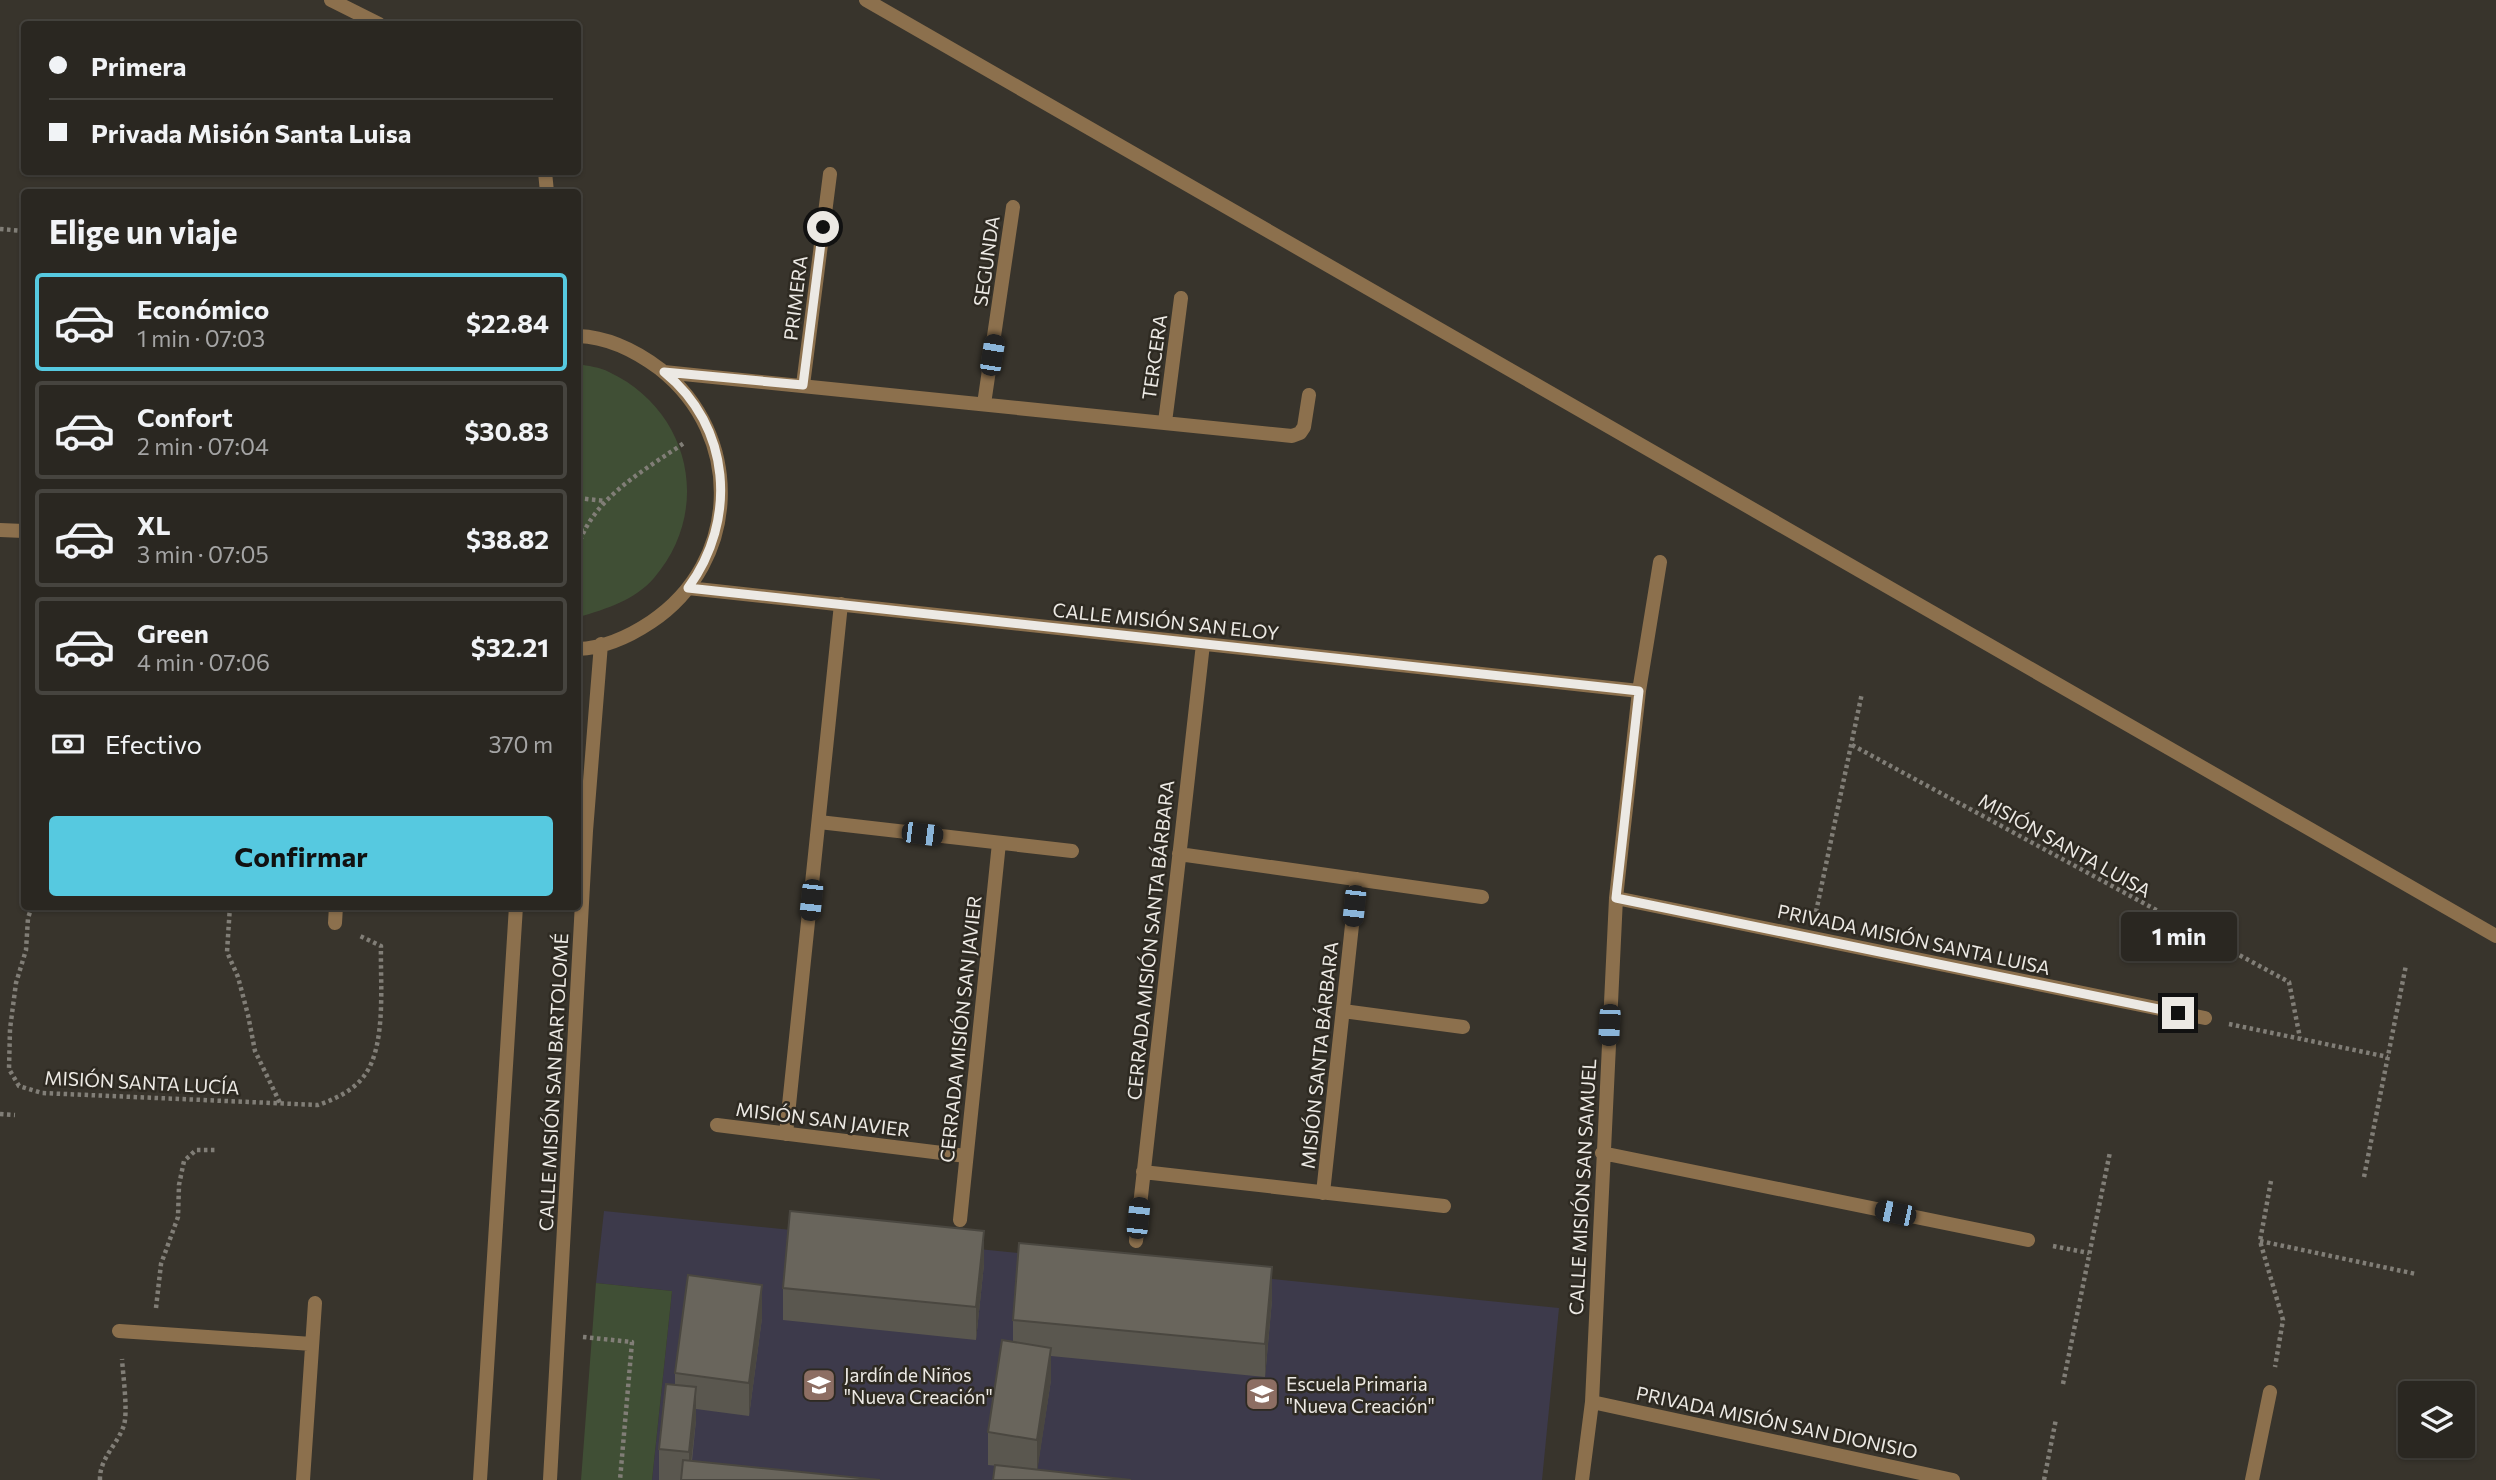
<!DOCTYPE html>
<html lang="es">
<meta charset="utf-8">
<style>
:root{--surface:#2a2721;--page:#322f2a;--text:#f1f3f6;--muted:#a5a5a5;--line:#46443f;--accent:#56c9e0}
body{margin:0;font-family:Commissioner,sans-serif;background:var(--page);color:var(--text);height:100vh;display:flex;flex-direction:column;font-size:26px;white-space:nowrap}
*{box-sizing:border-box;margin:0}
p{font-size:23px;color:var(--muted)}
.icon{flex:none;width:38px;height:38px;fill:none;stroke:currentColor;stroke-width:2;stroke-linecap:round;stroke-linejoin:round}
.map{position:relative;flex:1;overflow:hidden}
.panel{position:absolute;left:21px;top:189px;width:560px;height:721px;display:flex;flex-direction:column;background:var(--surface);border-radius:7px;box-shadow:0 2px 5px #0004,0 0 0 2px var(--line)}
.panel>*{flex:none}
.hud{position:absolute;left:21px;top:21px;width:560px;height:154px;border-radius:7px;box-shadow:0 2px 5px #0004,0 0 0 2px var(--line);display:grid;align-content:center;height:154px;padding:0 28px;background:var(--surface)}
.tools{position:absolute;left:2398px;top:1381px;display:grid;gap:14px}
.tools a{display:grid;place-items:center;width:77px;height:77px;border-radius:7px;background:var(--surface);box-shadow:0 2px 5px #0004,0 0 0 2px var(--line);font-size:35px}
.end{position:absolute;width:32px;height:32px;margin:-16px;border:9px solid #ece9e4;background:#111;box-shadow:0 0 0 4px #111}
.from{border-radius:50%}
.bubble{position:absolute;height:49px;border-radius:7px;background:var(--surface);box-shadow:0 2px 5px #0004,0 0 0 2px var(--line);font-size:23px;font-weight:700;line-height:49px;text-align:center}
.car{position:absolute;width:21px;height:42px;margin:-21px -10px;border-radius:9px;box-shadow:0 0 5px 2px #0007;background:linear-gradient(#222 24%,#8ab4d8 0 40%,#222 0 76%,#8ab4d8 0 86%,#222 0)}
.hud b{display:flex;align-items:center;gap:24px;height:66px;font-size:26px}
.hud b+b{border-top:2px solid var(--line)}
.hud i{width:18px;height:18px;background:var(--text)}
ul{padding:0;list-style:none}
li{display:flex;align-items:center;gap:21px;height:98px;margin:0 14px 10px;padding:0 14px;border:4px solid var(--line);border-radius:7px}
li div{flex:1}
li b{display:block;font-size:26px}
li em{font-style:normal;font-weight:700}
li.on{border-color:var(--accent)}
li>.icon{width:63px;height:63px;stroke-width:1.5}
h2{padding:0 28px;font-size:32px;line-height:84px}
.pay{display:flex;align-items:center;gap:18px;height:77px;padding:0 28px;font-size:26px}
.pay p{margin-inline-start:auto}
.primary-button{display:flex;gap:14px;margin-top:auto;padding:14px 28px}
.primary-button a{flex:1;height:80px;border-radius:7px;background:var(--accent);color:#111;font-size:28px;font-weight:700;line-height:80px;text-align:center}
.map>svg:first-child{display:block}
.education{fill:#3d3a4b}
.green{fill:#404f35}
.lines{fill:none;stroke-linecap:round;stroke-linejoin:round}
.path{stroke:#817e77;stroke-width:4.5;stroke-dasharray:3.5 3.5;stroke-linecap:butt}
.street{stroke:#8c704d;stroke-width:14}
.wall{fill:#5a574f}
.shaded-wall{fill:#4a4740}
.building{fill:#69655c;stroke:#4a4740;stroke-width:2}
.route{stroke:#ece9e4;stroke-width:9}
.labels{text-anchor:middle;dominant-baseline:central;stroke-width:5;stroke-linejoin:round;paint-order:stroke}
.street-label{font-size:19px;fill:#ece9e4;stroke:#2e2a22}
.poi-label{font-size:19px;fill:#ece9e4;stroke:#2e2a22;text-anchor:start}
</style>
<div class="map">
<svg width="2496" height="1480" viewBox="0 0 2496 1480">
<rect width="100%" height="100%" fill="#38342c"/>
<!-- education -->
<path class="education" d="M604 1211 1559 1308 1542 1480H652L672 1291 596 1283Z"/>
<!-- green -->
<path class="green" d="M578 364C588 366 600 367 609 372 690 410 713 509 654 578 635 600 606 609 579 617H578Z
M596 1283 672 1291 652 1480H581Z"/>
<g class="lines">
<!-- path -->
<path class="path" d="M0 229 24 231
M578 498 605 501
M578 521 582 531
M578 547C592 498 645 470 684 443
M1852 745 2289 982 2300 1038
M32 906 28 918 26 950 16 983 10 1029 9 1069 19 1086 42 1093 318 1105C335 1099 353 1091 364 1076 387 1046 380 982 381 946L358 935
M230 906 227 952 238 977 248 1015 255 1051 280 1103
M1816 912 1862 693
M2229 1024 2388 1057
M0 1114 15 1115
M2364 1177 2406 965
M2271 1181 2260 1241 2283 1320 2275 1367
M2260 1241 2416 1274
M2053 1246 2089 1253
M156 1308 161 1264 178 1217 179 1185 184 1161 196 1150H215
M583 1337 632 1342 620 1480
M2063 1384 2110 1152
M100 1480C99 1459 118 1444 124 1425 128 1411 123 1375 122 1359
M2044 1480 2056 1419"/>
<!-- street -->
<path class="street" d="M331 0 379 24
M866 0 2496 936
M545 172 547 192
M578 336C607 337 636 351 660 369 744 435 741 562 651 622 630 636 604 648 578 649
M664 372 1292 436 1300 433 1304 427 1309 395
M803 385 830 174
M984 404 1013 207
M1165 422 1181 298
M0 530 24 531
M688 588 1639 691
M819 822 1072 851
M1179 854 1482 897
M1616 898 2205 1018
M335 923 336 906
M1343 1011 1463 1027
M717 1125 966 1156
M786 1134 841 604
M1602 1153 2028 1240
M1143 1172 1444 1206
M1323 1193 1357 879
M960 1220 999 843
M1136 1241 1203 644
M119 1331 312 1344
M1592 1402 1953 1480
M303 1480 315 1303
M480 1480 516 906
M550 1480 586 831 601 644
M1582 1480 1592 1402 1616 898 1639 691 1660 562
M2252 1480 2270 1392"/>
</g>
<!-- wall -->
<path class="wall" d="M984 1264 976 1340 783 1320V1288Z
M1272 1300 1265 1377 1051 1356V1380L1037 1470 988 1465V1432L1013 1342V1320Z
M762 1318 749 1416 696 1409V1420L692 1461 880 1480H659V1449L675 1385V1373Z"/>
<!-- shaded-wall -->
<path class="shaded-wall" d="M984 1231V1264L976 1340V1307Z
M1272 1267V1300L1265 1377V1344Z
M762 1285V1318L749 1416V1383Z
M1051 1348V1380L1037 1473V1440Z
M696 1387V1420L689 1480V1452Z"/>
<!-- building -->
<path class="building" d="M790 1211 984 1231 976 1307 783 1288Z
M1019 1243 1272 1267 1265 1344 1013 1320Z
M688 1275 762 1285 749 1383 675 1373Z
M1002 1340 1051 1348 1037 1440 988 1432Z
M666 1384 696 1387 689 1452 659 1449Z
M683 1460 880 1480H681Z
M995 1465 1131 1480H993Z"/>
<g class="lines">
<!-- route -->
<path class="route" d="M823 227 803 385 664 372C731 426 738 520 688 588L1639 691 1616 898 2178 1013"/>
</g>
<!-- icons -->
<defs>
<g id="school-square" transform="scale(1.75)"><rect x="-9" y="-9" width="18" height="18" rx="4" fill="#8d6e63" stroke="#2e2a22"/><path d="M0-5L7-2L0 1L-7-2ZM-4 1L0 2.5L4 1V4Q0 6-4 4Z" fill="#fff"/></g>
</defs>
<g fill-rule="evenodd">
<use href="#school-square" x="819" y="1385"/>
<use href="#school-square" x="1262" y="1394"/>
</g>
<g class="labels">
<!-- street labels -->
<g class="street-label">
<text transform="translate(986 261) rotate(-82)">SEGUNDA</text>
<text transform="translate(795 298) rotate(-83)">PRIMERA</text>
<text transform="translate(1154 357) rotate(-82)">TERCERA</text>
<text transform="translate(1166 621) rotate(6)">CALLE MISIÓN SAN ELOY</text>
<text transform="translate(2065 845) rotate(29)">MISIÓN SANTA LUISA</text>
<text transform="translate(1914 939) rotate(12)">PRIVADA MISIÓN SANTA LUISA</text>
<text transform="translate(1150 940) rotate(-84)">CERRADA MISIÓN SANTA BÁRBARA</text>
<text transform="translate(960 1029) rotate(-84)">CERRADA MISIÓN SAN JAVIER</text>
<text transform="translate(1319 1055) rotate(-84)">MISIÓN SANTA BÁRBARA</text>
<text transform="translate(142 1082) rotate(3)">MISIÓN SANTA LUCÍA</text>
<text transform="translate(553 1082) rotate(-87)">CALLE MISIÓN SAN BARTOLOMÉ</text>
<text transform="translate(823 1119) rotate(7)">MISIÓN SAN JAVIER</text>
<text transform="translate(1582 1187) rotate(-87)">CALLE MISIÓN SAN SAMUEL</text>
<text transform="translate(1777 1422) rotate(12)">PRIVADA MISIÓN SAN DIONISIO</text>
</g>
<!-- poi labels -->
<g class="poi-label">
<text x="844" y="1374">Jardín de Niños<tspan x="844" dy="22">"Nueva Creación"</tspan></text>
<text x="1286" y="1383">Escuela Primaria<tspan x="1286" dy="22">"Nueva Creación"</tspan></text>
</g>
</g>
</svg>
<div class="tools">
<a><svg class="icon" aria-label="layers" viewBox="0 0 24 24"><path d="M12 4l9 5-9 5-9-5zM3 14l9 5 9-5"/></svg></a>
</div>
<i class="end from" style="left:823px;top:227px"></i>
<i class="end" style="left:2178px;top:1013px"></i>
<div class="bubble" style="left:2121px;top:912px;width:116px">1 min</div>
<i class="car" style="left:992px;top:355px;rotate:9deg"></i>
<i class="car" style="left:922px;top:834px;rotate:97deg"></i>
<i class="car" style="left:811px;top:900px;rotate:186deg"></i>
<i class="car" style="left:1354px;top:906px;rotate:186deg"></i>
<i class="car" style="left:1609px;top:1025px;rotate:183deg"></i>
<i class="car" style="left:1895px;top:1213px;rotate:282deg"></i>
<i class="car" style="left:1138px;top:1218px;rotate:6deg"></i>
<div class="hud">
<b><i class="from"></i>Primera</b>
<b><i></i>Privada Misión Santa Luisa</b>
</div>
<section class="panel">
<h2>Elige un viaje</h2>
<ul>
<li class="on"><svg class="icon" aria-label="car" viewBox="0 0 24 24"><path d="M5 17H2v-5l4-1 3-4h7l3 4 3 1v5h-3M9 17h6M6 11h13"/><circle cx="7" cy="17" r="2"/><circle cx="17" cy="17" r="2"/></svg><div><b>Económico</b><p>1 min · 07:03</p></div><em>$22.84</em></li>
<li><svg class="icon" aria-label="car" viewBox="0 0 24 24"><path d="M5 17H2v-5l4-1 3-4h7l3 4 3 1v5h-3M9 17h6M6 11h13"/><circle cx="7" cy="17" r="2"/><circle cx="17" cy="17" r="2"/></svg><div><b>Confort</b><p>2 min · 07:04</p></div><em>$30.83</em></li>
<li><svg class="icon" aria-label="car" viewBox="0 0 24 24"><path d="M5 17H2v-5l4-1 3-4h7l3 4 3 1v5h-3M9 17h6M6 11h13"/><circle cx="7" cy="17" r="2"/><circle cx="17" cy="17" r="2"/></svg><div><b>XL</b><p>3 min · 07:05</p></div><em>$38.82</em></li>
<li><svg class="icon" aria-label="car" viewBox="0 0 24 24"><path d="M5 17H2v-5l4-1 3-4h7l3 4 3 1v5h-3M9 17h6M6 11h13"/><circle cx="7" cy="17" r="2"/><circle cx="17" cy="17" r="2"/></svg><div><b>Green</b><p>4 min · 07:06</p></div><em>$32.21</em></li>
</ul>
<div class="pay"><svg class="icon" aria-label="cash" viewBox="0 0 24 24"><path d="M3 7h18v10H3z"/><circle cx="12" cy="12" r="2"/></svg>Efectivo<p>370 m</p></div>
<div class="primary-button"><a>Confirmar</a></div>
</section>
</div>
